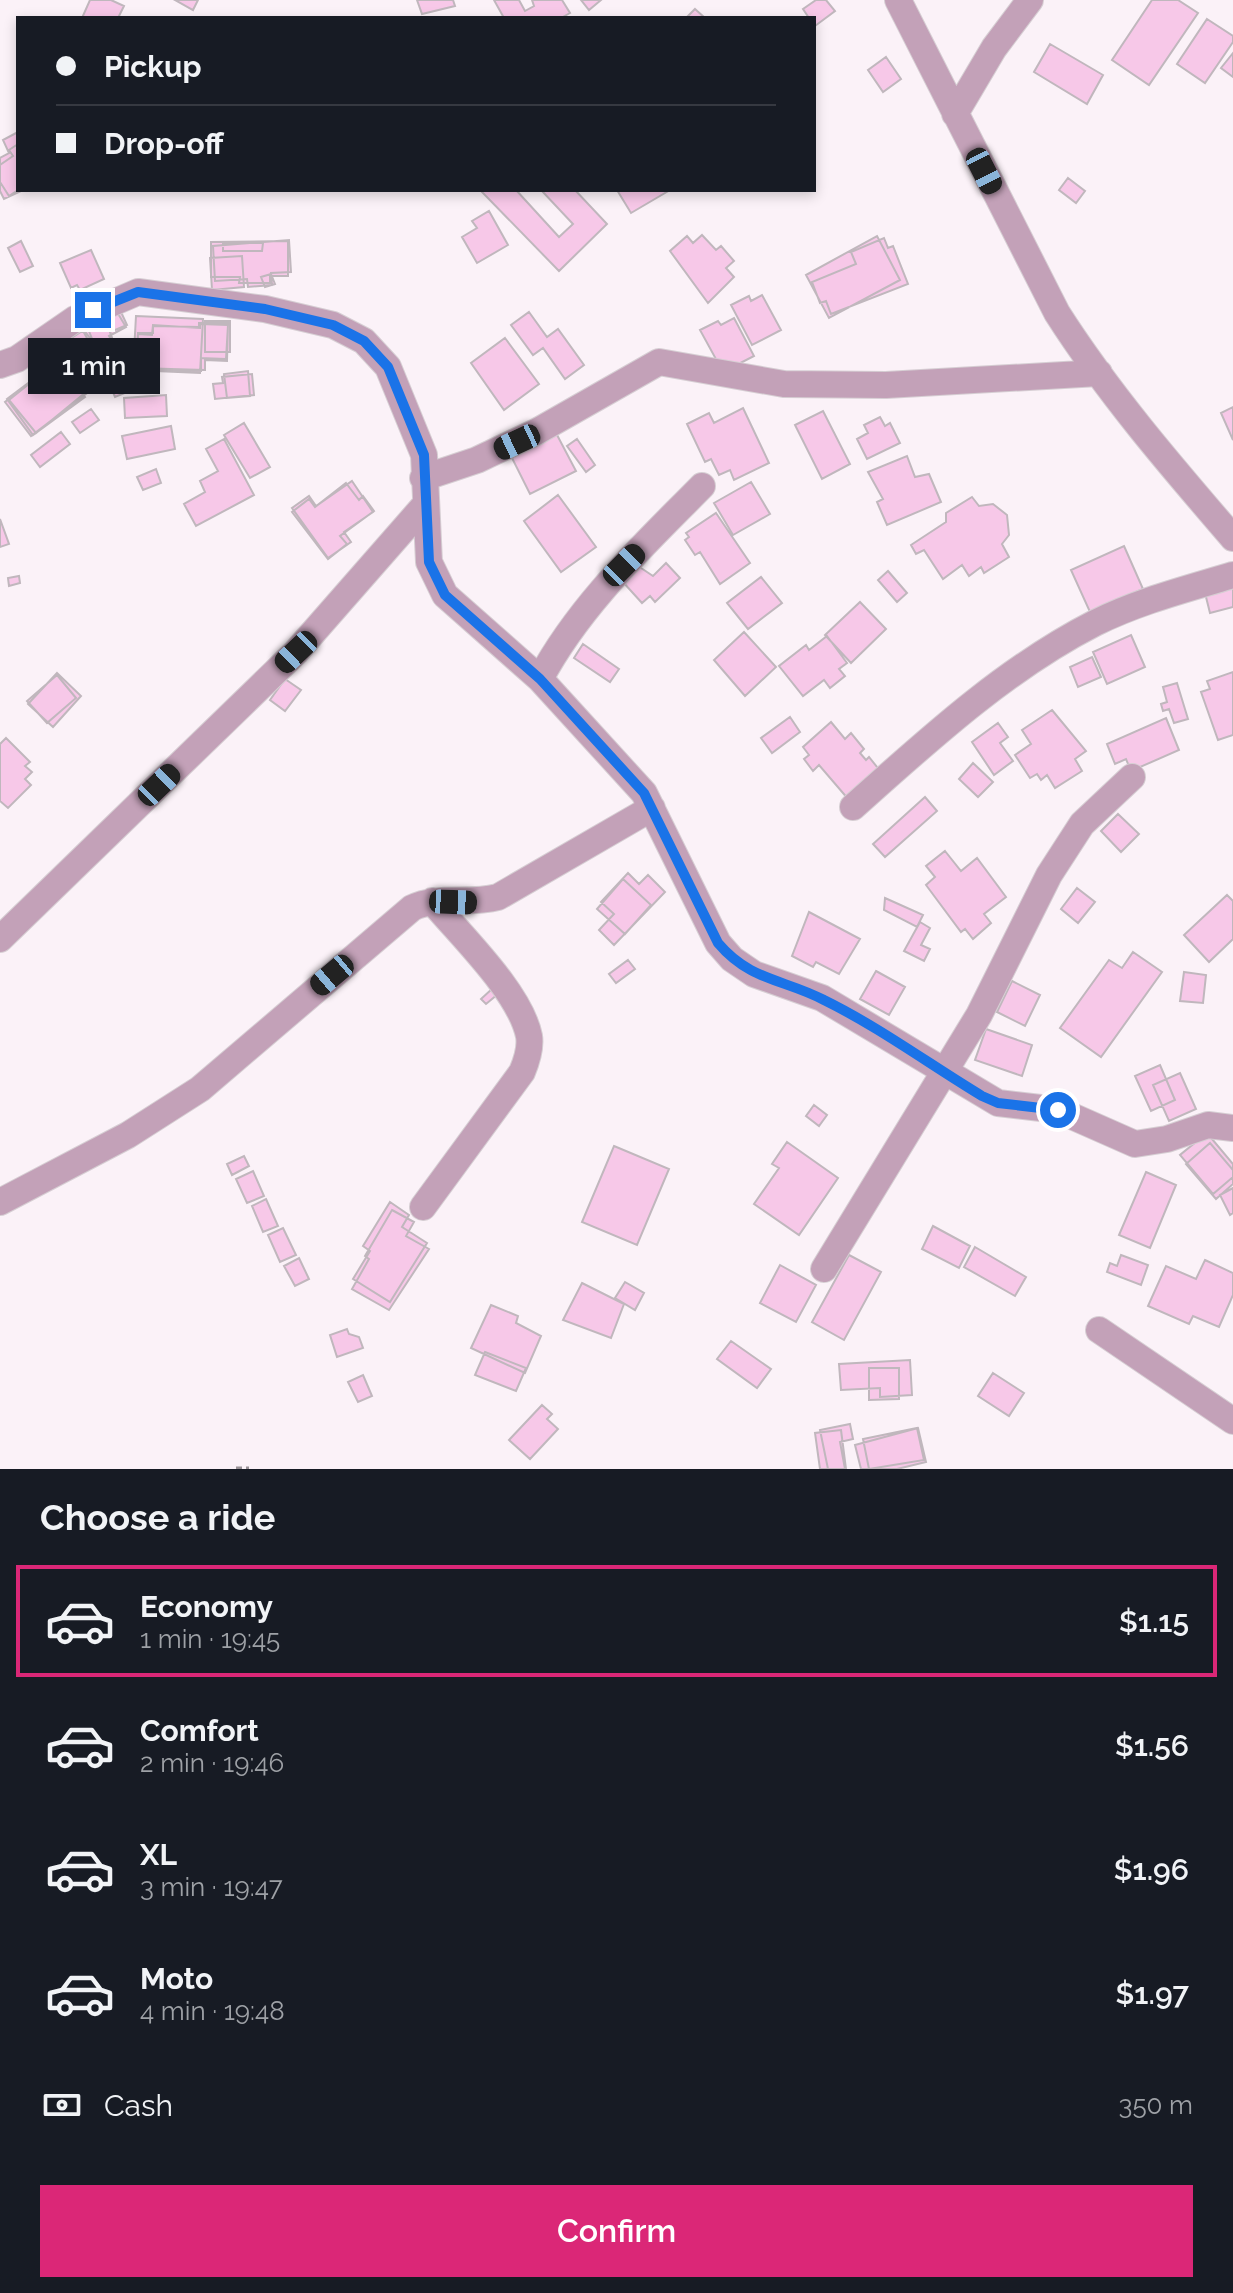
<!DOCTYPE html>
<meta charset="utf-8">
<style>
:root{--surface:#171b24;--page:#242831;--text:#f1f3f6;--muted:#9ea1a6;--line:#363941;--accent:#db2777}
body{margin:0;font-family:Raleway,sans-serif;background:var(--page);color:var(--text);height:100vh;display:flex;flex-direction:column;font-size:30px;white-space:nowrap}
*{box-sizing:border-box;margin:0}
p{font-size:26px;color:var(--muted)}
.icon{flex:none;width:44px;height:44px;fill:none;stroke:currentColor;stroke-width:2;stroke-linecap:round;stroke-linejoin:round}
.map{position:relative;height:1469px;overflow:hidden}
.side{display:flex;flex-direction:column;background:var(--surface);flex:1}
.side>*{flex:none}
.guide{position:absolute;left:16px;top:16px;width:800px;height:176px;border-radius:0px;box-shadow:0 4px 12px #0003;display:grid;align-content:center;height:176px;padding:0 40px;background:var(--surface)}
.end{position:absolute;width:36px;height:36px;margin:-18px;border:10px solid #1a73e8;background:#fff;box-shadow:0 0 0 4px #fff}
.from{border-radius:50%}
.bubble{position:absolute;height:56px;border-radius:0px;background:var(--surface);box-shadow:0 4px 12px #0003;font-size:26px;font-weight:600;line-height:56px;text-align:center}
.car{position:absolute;width:24px;height:48px;margin:-24px -12px;border-radius:10px;box-shadow:0 0 6px 2px #0007;background:linear-gradient(#222 24%,#8ab4d8 0 40%,#222 0 76%,#8ab4d8 0 86%,#222 0)}
.guide b{display:flex;align-items:center;gap:28px;height:76px;font-size:30px}
.guide b+b{border-top:2px solid var(--line)}
.guide i{width:20px;height:20px;background:var(--text)}
ul{padding:0;list-style:none}
li{display:flex;align-items:center;gap:24px;height:112px;margin:0 16px 12px;padding:0 24px;border:4px solid transparent;border-radius:0px}
li div{flex:1}
li b{display:block;font-size:30px}
li em{font-style:normal;font-weight:600}
li.current{border-color:var(--accent)}
li>.icon{width:72px;height:72px;stroke-width:1.5}
h2{padding:0 40px;font-size:36px;line-height:96px}
.pay{display:flex;align-items:center;gap:20px;height:88px;padding:0 40px;font-size:30px}
.pay p{margin-inline-start:auto}
.cta{display:flex;gap:16px;margin-top:auto;padding:16px 40px}
.cta a{flex:1;height:92px;border-radius:0px;background:var(--accent);color:#fff;font-size:32px;font-weight:600;line-height:92px;text-align:center}
.map>svg:first-child{display:block}
.building{fill:#f7c8e8;stroke:#c0b7bd;stroke-width:2}
.lines{fill:none;stroke-linecap:round;stroke-linejoin:round}
.minor-casing{stroke:#d6ced3;stroke-width:28}
.path{stroke:#989196;stroke-width:5;stroke-dasharray:6 4;stroke-linecap:butt}
.minor{stroke:#c3a1b8;stroke-width:26}
.route{stroke:#1a73e8;stroke-width:10}
</style>
<div class="map">
<svg width="1233" height="1469" viewBox="0 0 1233 1469">
<rect width="100%" height="100%" fill="#fbf2f8"/>
<!-- building -->
<path class="building" d="M90 0H111L124 6 118 18H82Z
M175 0H198L193 10Z
M417 0H453L455 6 422 14Z
M494 0H519L525 11 534 6 532 0H562L570 13 561 18H504Z
M581 0H601L589 10Z
M816 0H826L835 11 815 26 814 18H809L803 9Z
M1152 0H1178L1198 13 1149 85 1112 60Z
M695 9 705 18H686Z
M1207 19 1233 36V42L1205 83 1177 64Z
M1050 44 1103 75 1087 104 1034 72Z
M1233 53V77L1221 68Z
M886 57 901 79 883 92 868 70Z
M18 132V190H23L4 199 0 191V158L9 153 3 140Z
M18 144V190L9 196 0 182V165L13 156 9 150Z
M1068 178 1085 191 1076 203 1059 190Z
M516 190 559 237 573 224 541 190H575L607 224 559 271 481 191Z
M617 190H670L631 213Z
M489 211 508 245 477 263 462 237 477 228 472 221Z
M702 235 716 250 721 246 734 261 726 268 734 277 708 303 670 251 687 236 693 243Z
M877 236 900 280 829 318 806 275Z
M884 238 888 248 893 246 908 284 831 314 826 301 820 303 812 282 856 264 851 252Z
M289 240 291 272 271 273 272 285 248 287 247 279 215 281 213 246Z
M21 241 33 266 20 272 8 248Z
M288 241V276H270V283H239L240 277H211V242Z
M223 243H263L262 251H223Z
M91 250 104 279 80 290 77 285 71 288 60 263Z
M242 256 244 287 212 290 210 258Z
M271 274 275 284 265 287 261 277Z
M762 295 781 330 752 345 731 305 749 296 751 301Z
M117 312 126 327 109 336 116 348 98 358 83 331Z
M121 312 127 325 110 332 115 346 98 354 87 326Z
M529 312 547 337 558 329 584 365 565 379 543 348 533 355 511 325Z
M136 316 203 319 200 373 133 370Z
M734 318 754 356 723 372 700 330 718 321 721 325Z
M205 321H230V352H205Z
M199 323H228L227 361 205 360V370L137 368 138 333H153V326L199 327Z
M200 324 228 325 226 359 201 358V371L153 369V364L136 363 138 334 152 335 153 325 200 328Z
M84 330 92 341 61 360 54 349Z
M505 338 539 384 504 410 471 363Z
M88 346 112 377 96 389 73 358Z
M60 359 86 392 36 433 9 400Z
M60 359 87 393 31 436 5 402Z
M59 360 85 397 33 435 7 399Z
M248 371 250 396 227 398 224 374Z
M136 372 142 386 115 397 109 383Z
M252 374 254 395 215 399 213 384 223 383 222 377Z
M166 395 167 416 125 418 124 398Z
M1233 407V440L1221 413Z
M743 408 769 463 734 480 730 470 719 475 711 459 705 462 687 424 709 413 714 423Z
M91 409 99 420 80 433 72 422Z
M823 411 850 464 822 479 795 425Z
M880 417 885 426 890 423 900 443 867 459 857 439 868 433 864 425Z
M244 423 270 467 250 478 224 435Z
M171 426 175 449 127 459 122 436Z
M61 432 70 444 40 467 31 455Z
M556 433 576 471 530 494 511 456Z
M224 439 254 495 196 526 184 504 205 492 200 481 218 471 206 449Z
M577 439 595 465 586 472 567 446Z
M907 456 915 477 929 474 941 502 887 525 877 502 883 499 868 472Z
M156 469 161 483 143 490 137 477Z
M352 481 373 512 344 532 351 542 328 558 292 508 309 496 316 506Z
M751 482 770 514 733 535 714 503Z
M346 483 359 500 363 496 374 511 340 536 347 544 328 559 292 512 309 499 315 507Z
M558 495 596 547 561 572 524 521Z
M972 497 979 506 993 504 1007 515 1009 535 1002 544 1009 557 984 573 981 567 969 576 962 565 943 579 924 550 916 554 911 545 946 522V513Z
M716 513 750 563 720 584 700 552 695 555 685 540 689 537 686 533Z
M0 519 9 544 0 547Z
M1124 546 1143 589 1090 612 1071 570Z
M666 563 680 578 655 602 650 596 642 603 622 581 638 566 653 576Z
M888 571 907 593 897 602 878 580Z
M19 576 20 583 9 586 8 578Z
M761 577 782 603 748 629 727 603Z
M1233 587V607L1210 613 1205 593Z
M860 602 886 629 851 663 825 635Z
M744 632 776 667 745 696 714 660Z
M1131 635 1145 667 1107 684 1093 652Z
M827 636 847 663 839 669 845 676 830 688 824 680 803 696 779 666 806 645 809 650Z
M583 644 619 669 610 682 574 658Z
M1092 657 1101 677 1078 687 1070 667Z
M1233 672V735L1218 740 1201 692 1210 689 1207 681Z
M57 673 81 696 53 727 28 704Z
M57 675 76 698 47 723 27 701Z
M285 679 301 690 285 711 270 700Z
M1177 683 1188 719 1174 723 1169 709 1163 711 1161 704 1167 702 1163 687Z
M1052 710 1086 751 1075 759 1082 771 1055 788 1047 775 1041 780 1037 774 1030 778 1015 755 1031 744 1022 730Z
M790 717 800 732 772 753 761 738Z
M1166 718 1179 750 1131 771 1126 759 1115 764 1107 744Z
M831 722 845 739 851 733 864 749 860 753 866 760 869 757 881 772 849 800 819 765 813 771 804 759 809 755 803 747Z
M998 723 1008 737 1000 743 1013 761 994 775 972 742Z
M6 738 30 762 25 766 32 772 25 779 31 785 8 808 0 801V744Z
M973 763 993 782 978 797 959 779Z
M925 797 937 811 885 857 873 844Z
M1118 814 1139 834 1121 852 1101 831Z
M945 851 961 871 977 858 1006 897 984 914 991 923 973 939 965 929 961 932 926 885 935 877 926 866Z
M628 873 639 884 648 875 665 892 614 945 599 930 614 914 601 902Z
M623 879 651 905 625 934 597 909Z
M1077 888 1095 902 1078 923 1061 909Z
M1227 895 1233 901V939L1209 962 1184 935Z
M885 898 923 915 917 927 884 910Z
M809 912 860 939 839 974 816 962 813 967 792 956Z
M920 922 930 928 921 945 930 949 924 961 904 951Z
M1133 952 1162 972 1101 1057 1060 1028 1109 960 1122 968Z
M628 960 635 969 616 983 609 974Z
M876 971 905 987 889 1015 860 999Z
M1184 972 1206 975 1203 1003 1180 1001Z
M1012 981 1040 995 1025 1026 997 1012Z
M493 988 498 994 486 1004 481 999Z
M986 1029 1032 1045 1022 1076 975 1060Z
M1160 1065 1175 1100 1151 1111 1135 1076Z
M1180 1073 1196 1109 1169 1121 1153 1085Z
M814 1105 827 1115 819 1126 806 1116Z
M1207 1133 1233 1164V1177L1213 1194 1180 1155Z
M787 1142 838 1178 799 1235 754 1204 779 1168 772 1164Z
M1210 1143 1233 1170V1184L1216 1199 1186 1164Z
M614 1146 669 1169 637 1245 582 1222Z
M244 1156 249 1166 232 1175 227 1164Z
M253 1171 264 1196 247 1203 236 1179Z
M1146 1172 1176 1185 1150 1248 1119 1235Z
M1233 1188V1213L1230 1215 1220 1195Z
M266 1199 278 1226 263 1232 252 1206Z
M390 1202 409 1215 402 1227 427 1243 390 1302 353 1279 370 1251 363 1246Z
M392 1210 414 1222 406 1236 429 1249 389 1310 352 1289 369 1259 365 1256Z
M933 1226 970 1246 959 1268 922 1249Z
M283 1228 296 1255 280 1262 268 1235Z
M975 1247 1026 1277 1015 1296 964 1267Z
M849 1255 881 1272 844 1340 812 1322Z
M1121 1255 1148 1265 1141 1285 1107 1272 1110 1263 1117 1266Z
M299 1258 309 1279 295 1286 284 1266Z
M1205 1260 1233 1273V1295L1219 1327 1193 1316 1189 1324 1148 1306 1166 1266 1196 1279Z
M780 1265 816 1285 796 1322 760 1303Z
M625 1282 644 1293 635 1310 615 1298Z
M582 1283 624 1304 611 1338 563 1320Z
M491 1305 518 1316 516 1323 541 1336 525 1373 471 1348Z
M347 1329 349 1334 359 1337 363 1348 337 1357 330 1335Z
M731 1341 771 1369 757 1388 717 1359Z
M485 1352 526 1368 516 1391 475 1375Z
M910 1360 912 1395 880 1397V1388L841 1390 839 1364Z
M869 1368H899V1399L869 1400Z
M993 1373 1024 1393 1009 1416 978 1396Z
M363 1375 372 1396 358 1402 348 1382Z
M542 1405 552 1414 547 1419 558 1429 530 1459 509 1440Z
M850 1424 853 1439 840 1442 845 1469H828L820 1430Z
M917 1428 924 1460 869 1469 863 1439Z
M918 1428 926 1462 897 1469H861L855 1445Z
M841 1430 846 1469H820L815 1433Z"/>
<g class="lines">
<!-- minor casing -->
<g class="minor-casing">
<path id="minor" d="M898 0 1057 313C1108 393 1171 466 1233 538
M955 114 994 48 1030 0
M0 365 17 359 75 319 138 292 265 309 333 325 364 341 388 367 424 455 429 562 445 595 540 679 644 793 718 943 732 959 754 974 822 998 998 1103 1058 1110 1135 1144 1167 1139 1208 1125 1233 1128
M423 478 477 460 536 432 659 362 784 384 886 385 1099 373
M540 679C580 604 643 546 702 486
M853 807C928 740 1005 669 1095 623 1139 601 1187 589 1233 575
M0 939 296 652 424 506
M0 1202 128 1135 200 1089 412 908C438 895 469 905 498 897L652 808
M423 1207 522 1072C527 1060 531 1048 529 1036 520 992 461 936 432 901
M824 1269 979 1015 1049 875 1082 824 1132 777
M1099 1330 1233 1421"/>
</g>
<!-- path -->
<path class="path" d="M236 1469H249"/>
<!-- minor -->
<use href="#minor" class="minor"/>
</g>
<g class="lines">
<!-- route -->
<path class="route" d="M93 310 138 292 265 309 333 325 364 341 388 367 424 455 429 562 445 595 540 679 644 793 718 943C750 981 784 979 824 1000 879 1027 929 1064 982 1096L998 1103 1058 1110"/>
</g>
</svg>
<i class="end from" style="left:1058px;top:1110px"></i>
<i class="end" style="left:93px;top:310px"></i>
<div class="bubble" style="left:28px;top:338px;width:132px">1 min</div>
<i class="car" style="left:984px;top:171px;rotate:153deg"></i>
<i class="car" style="left:517px;top:442px;rotate:245deg"></i>
<i class="car" style="left:624px;top:565px;rotate:45deg"></i>
<i class="car" style="left:296px;top:652px;rotate:226deg"></i>
<i class="car" style="left:159px;top:785px;rotate:46deg"></i>
<i class="car" style="left:453px;top:902px;rotate:92deg"></i>
<i class="car" style="left:332px;top:975px;rotate:230deg"></i>
<div class="guide">
<b><i class="from"></i>Pickup</b>
<b><i></i>Drop-off</b>
</div>
</div>
<section class="side">
<h2>Choose a ride</h2>
<ul>
<li class="current"><svg class="icon" aria-label="car" viewBox="0 0 24 24"><path d="M5 17H2v-5l4-1 3-4h7l3 4 3 1v5h-3M9 17h6M6 11h13"/><circle cx="7" cy="17" r="2"/><circle cx="17" cy="17" r="2"/></svg><div><b>Economy</b><p>1 min · 19:45</p></div><em>$1.15</em></li>
<li><svg class="icon" aria-label="car" viewBox="0 0 24 24"><path d="M5 17H2v-5l4-1 3-4h7l3 4 3 1v5h-3M9 17h6M6 11h13"/><circle cx="7" cy="17" r="2"/><circle cx="17" cy="17" r="2"/></svg><div><b>Comfort</b><p>2 min · 19:46</p></div><em>$1.56</em></li>
<li><svg class="icon" aria-label="car" viewBox="0 0 24 24"><path d="M5 17H2v-5l4-1 3-4h7l3 4 3 1v5h-3M9 17h6M6 11h13"/><circle cx="7" cy="17" r="2"/><circle cx="17" cy="17" r="2"/></svg><div><b>XL</b><p>3 min · 19:47</p></div><em>$1.96</em></li>
<li><svg class="icon" aria-label="car" viewBox="0 0 24 24"><path d="M5 17H2v-5l4-1 3-4h7l3 4 3 1v5h-3M9 17h6M6 11h13"/><circle cx="7" cy="17" r="2"/><circle cx="17" cy="17" r="2"/></svg><div><b>Moto</b><p>4 min · 19:48</p></div><em>$1.97</em></li>
</ul>
<div class="pay"><svg class="icon" aria-label="cash" viewBox="0 0 24 24"><path d="M3 7h18v10H3z"/><circle cx="12" cy="12" r="2"/></svg>Cash<p>350 m</p></div>
<div class="cta"><a>Confirm</a></div>
</section>
